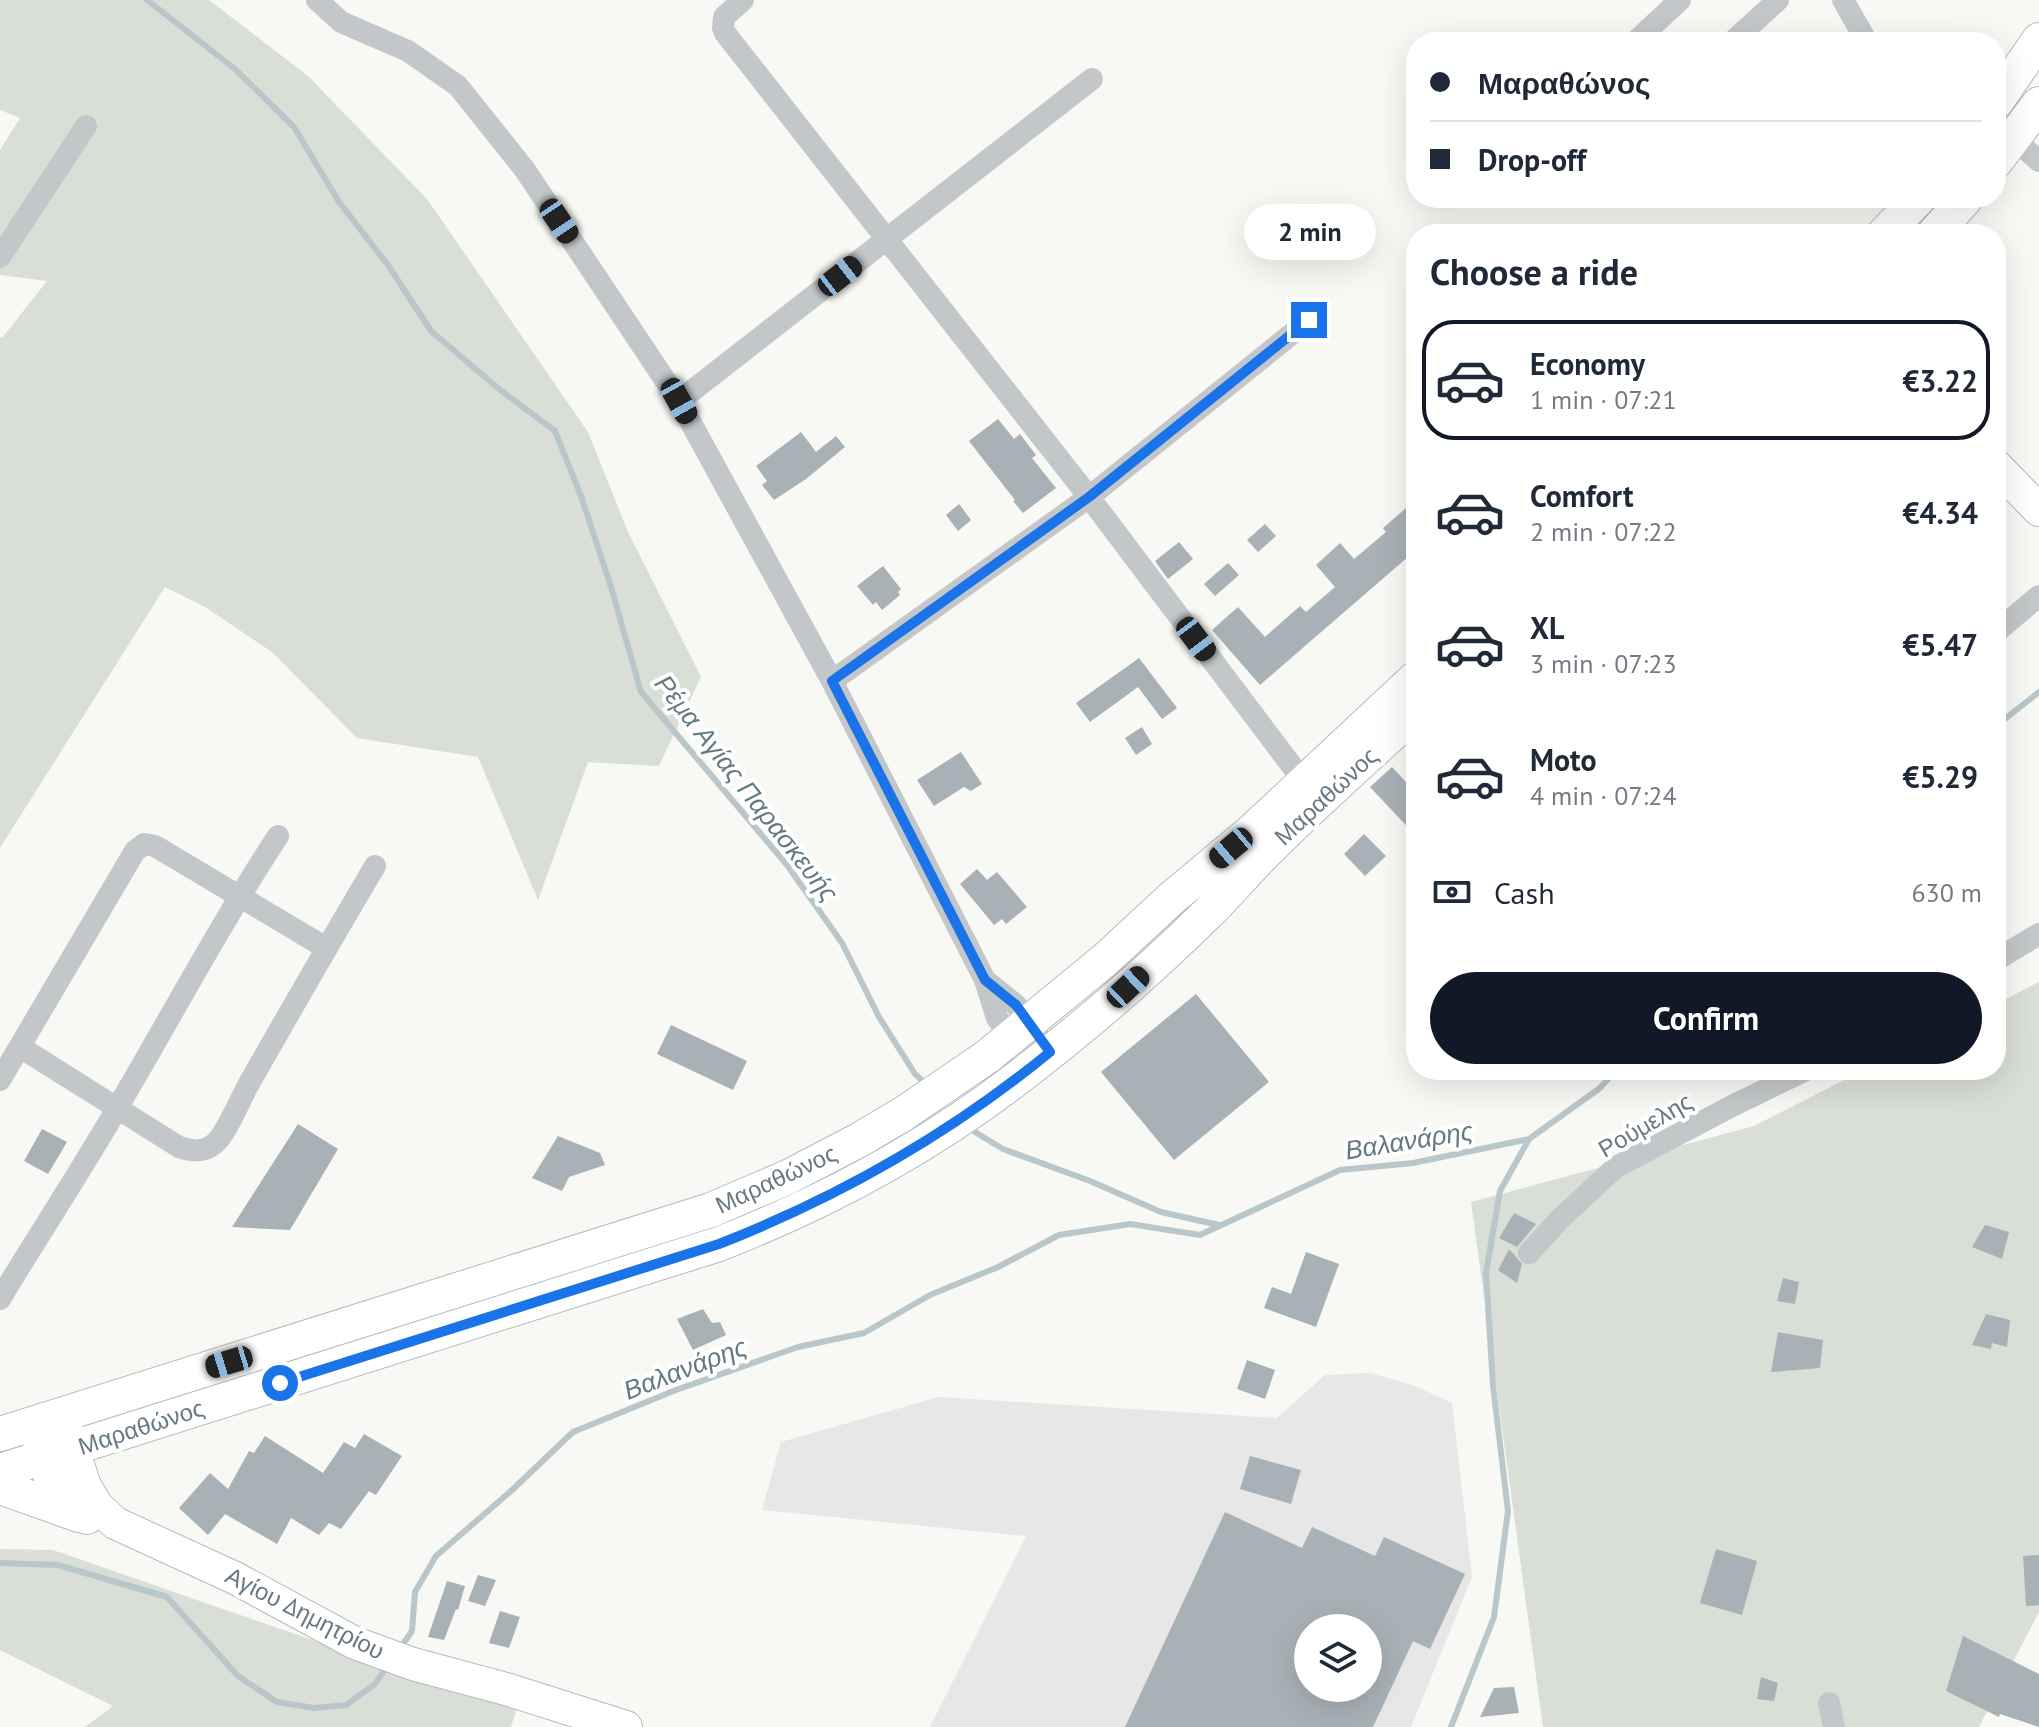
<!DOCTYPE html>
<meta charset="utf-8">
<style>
:root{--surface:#fff;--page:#f6f6f7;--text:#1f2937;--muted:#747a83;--line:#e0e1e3;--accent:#111827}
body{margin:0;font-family:"PT Sans",sans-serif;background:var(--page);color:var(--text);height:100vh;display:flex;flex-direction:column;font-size:30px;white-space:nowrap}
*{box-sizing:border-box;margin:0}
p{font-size:26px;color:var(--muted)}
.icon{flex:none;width:44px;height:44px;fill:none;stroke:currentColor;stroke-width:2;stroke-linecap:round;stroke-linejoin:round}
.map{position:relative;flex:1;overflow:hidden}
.sheet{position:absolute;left:1406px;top:224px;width:600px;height:856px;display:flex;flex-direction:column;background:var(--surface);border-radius:32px;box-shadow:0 8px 32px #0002}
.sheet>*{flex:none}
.banner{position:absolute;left:1406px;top:32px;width:600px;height:176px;border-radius:32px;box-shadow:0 8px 32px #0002;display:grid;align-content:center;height:176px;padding:0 24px;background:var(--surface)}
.tools{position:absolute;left:1294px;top:1614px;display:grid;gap:16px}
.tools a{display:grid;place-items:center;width:88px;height:88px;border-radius:50%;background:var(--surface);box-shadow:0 8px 32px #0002;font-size:40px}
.end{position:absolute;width:36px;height:36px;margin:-18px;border:10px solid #1a73e8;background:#fff;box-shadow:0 0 0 4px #fff}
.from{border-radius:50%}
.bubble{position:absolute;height:56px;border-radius:28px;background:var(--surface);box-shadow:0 8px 32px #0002;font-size:26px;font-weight:800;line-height:56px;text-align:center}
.car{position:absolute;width:24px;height:48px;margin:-24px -12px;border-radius:10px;box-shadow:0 0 6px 2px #0007;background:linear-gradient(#222 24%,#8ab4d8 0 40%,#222 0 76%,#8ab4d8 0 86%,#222 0)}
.banner b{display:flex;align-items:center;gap:28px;height:76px;font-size:30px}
.banner b+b{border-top:2px solid var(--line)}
.banner i{width:20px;height:20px;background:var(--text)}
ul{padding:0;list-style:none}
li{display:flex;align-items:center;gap:24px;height:120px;margin:0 16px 12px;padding:0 8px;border:4px solid transparent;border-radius:32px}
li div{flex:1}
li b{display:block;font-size:30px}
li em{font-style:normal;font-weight:800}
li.on{border-color:var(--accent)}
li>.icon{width:72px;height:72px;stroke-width:1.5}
h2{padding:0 24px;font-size:36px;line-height:96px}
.pay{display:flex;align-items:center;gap:20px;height:88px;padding:0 24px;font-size:30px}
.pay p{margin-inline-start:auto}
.cta{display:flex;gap:16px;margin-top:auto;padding:16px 24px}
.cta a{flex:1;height:92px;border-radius:48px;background:var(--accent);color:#fff;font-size:32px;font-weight:800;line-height:92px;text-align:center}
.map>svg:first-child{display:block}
.built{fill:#e6e7e6;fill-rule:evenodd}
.green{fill:#d9dfd6}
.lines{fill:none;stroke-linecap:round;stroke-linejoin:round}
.stream{stroke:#b9c6ca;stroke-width:6}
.building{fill:#a8b1b6;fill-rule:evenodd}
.secondary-casing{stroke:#b5bbbf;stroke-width:34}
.primary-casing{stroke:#b6bbbe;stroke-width:36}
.street{stroke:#c3c7ca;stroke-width:22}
.secondary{stroke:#fff;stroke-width:32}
.primary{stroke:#fff;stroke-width:34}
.route{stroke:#1a73e8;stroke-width:10}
.labels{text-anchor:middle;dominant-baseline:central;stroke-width:8;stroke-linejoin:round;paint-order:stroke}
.street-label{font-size:24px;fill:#667986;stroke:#fff}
.water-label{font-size:26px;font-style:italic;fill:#637a82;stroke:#fff}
</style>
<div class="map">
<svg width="2039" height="1727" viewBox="0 0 2039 1727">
<rect width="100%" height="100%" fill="#f8f8f5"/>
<!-- built -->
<path class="built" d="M1371 1373 1418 1387 1452 1403 1472 1577 1411 1727H930L1026 1536 762 1510 781 1442 939 1397 1277 1418 1325 1375ZM1308 1628H1368V1688H1308Z"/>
<!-- green -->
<path class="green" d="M0 0H209L308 76 427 199 588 432 628 532 701 677 659 766 588 762 538 900 478 757 357 738 272 652 205 607 165 587 0 848V337L2 338 47 281 0 275V150L20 118 0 110Z
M2039 982V1612L1979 1727H1543L1471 1202 1754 1126 1864 1070H1996V1004Z
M0 1549 53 1550 416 1676 517 1708 511 1727H85L113 1706 0 1650Z"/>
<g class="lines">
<!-- stream -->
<path class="stream" d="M147 0 235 69 294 127 339 202 388 265 431 331 499 389 555 431 581 496 611 587 641 692 787 865 842 943 879 1017 915 1074 925 1083
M1996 726 2039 692
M968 1125 975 1132 1003 1149 1090 1181 1161 1212 1219 1225
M0 1563 58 1565 167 1597 238 1676 277 1702 314 1708 346 1705 375 1684 388 1665
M399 1650 412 1631 415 1592 436 1556 511 1491 573 1432 676 1390 798 1347 864 1333 930 1295 998 1267 1059 1235 1130 1224 1200 1235 1340 1170 1413 1163 1529 1139
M1451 1727 1494 1617 1508 1511 1493 1385 1486 1273 1500 1191 1529 1139 1600 1088 1616 1070"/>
</g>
<!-- building -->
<path class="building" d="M998 419 1014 439 1020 434 1036 455 1032 458 1056 488 1023 513 1013 501 1015 500 969 441Z
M801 432 816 452 836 436 845 447 806 479 774 500 762 485 767 481 756 466Z
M959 504 971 520 958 531 946 515Z
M1406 508 1416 519V550L1260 685 1212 630 1238 607 1265 637 1300 606 1306 612 1335 587 1316 565 1340 543 1354 559 1386 532 1383 528Z
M1265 524 1276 536 1258 552 1247 540Z
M1179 542 1193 559 1168 579 1155 561Z
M1228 563 1239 575 1215 596 1204 584Z
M883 566 901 589 898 592 900 595 882 610 876 602 873 605 857 586Z
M1139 658 1177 708 1162 719 1138 687 1090 722 1076 703Z
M1142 727 1152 744 1136 755 1125 738Z
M961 752 982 784 971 791 964 787 934 806 917 780Z
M1392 767 1416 793V836L1370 787Z
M1364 834 1386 856 1365 876 1344 854Z
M977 869 987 880 997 872 1027 907 1006 924 1002 919 994 925 960 884Z
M1196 994 1269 1082 1174 1160 1101 1072Z
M671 1025 747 1061 733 1090 657 1054Z
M298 1124 338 1149 290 1230 232 1227Z
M42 1129 67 1142 48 1174 24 1161Z
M558 1136 600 1153 605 1165 569 1177 562 1191 532 1178Z
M1514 1213 1536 1224 1517 1247 1499 1238Z
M1985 1225 2009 1232 2002 1259 1972 1247Z
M1509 1249 1522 1264 1517 1283 1498 1270Z
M1306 1252 1339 1264 1316 1327 1264 1308 1272 1287 1291 1294Z
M1783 1278 1799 1282 1795 1304 1777 1301Z
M703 1309 712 1323 720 1322 726 1335 693 1350 677 1319Z
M1986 1314 2010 1320 2007 1347 1992 1343 1991 1349 1972 1345Z
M1778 1332 1823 1340 1820 1368 1771 1372Z
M1247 1360 1275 1370 1265 1399 1237 1389Z
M364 1434 402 1456 376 1495 369 1491 341 1529 329 1523 319 1535 291 1518 277 1544 225 1514 208 1535 179 1508 210 1473 228 1489 249 1451 254 1453 265 1436 323 1473 344 1442 355 1448Z
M1250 1456 1301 1470 1291 1504 1240 1489Z
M1225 1512 1302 1548 1312 1527 1375 1556 1384 1537 1465 1574 1430 1649 1413 1641 1373 1727H1125ZM1308 1628H1368V1688H1308Z
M1716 1549 1757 1561 1742 1615 1700 1603Z
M2039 1555V1605L2026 1606 2023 1556Z
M478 1575 496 1580 485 1606 468 1601Z
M447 1581 465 1586 458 1610 456 1609 444 1640 428 1637Z
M500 1611 520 1617 509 1648 489 1643Z
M1963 1636 2039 1674V1727L2000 1714 1999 1717 1946 1691Z
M1761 1677 1778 1683 1774 1701 1757 1699Z
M1514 1687 1519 1713 1480 1717 1494 1688Z"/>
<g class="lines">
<!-- secondary casing -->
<g class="secondary-casing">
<path id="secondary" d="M1996 466 2039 510
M65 1425 85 1486 97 1506 115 1523 235 1578 355 1643 413 1664 506 1689 626 1727
M37 1434C44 1462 55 1508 87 1518"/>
</g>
<!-- primary casing -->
<g class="primary-casing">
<path id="primary" d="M1996 102 2039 40
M1996 161 2039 104
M1884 234 1919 198
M1934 234 1966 198
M0 1434 711 1210 788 1177 859 1140 903 1114 988 1056 1106 959 1173 897 1251 832 1416 678
M0 1471 719 1244C824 1203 925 1149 1015 1080 1082 1029 1147 973 1207 914 1229 893 1248 869 1270 848 1317 801 1367 757 1416 712
M0 1487 79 1515"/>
</g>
<!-- street -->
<path class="street" d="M317 0 341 22 408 51 458 86 525 170 679 401 832 681 985 980 997 1018 1032 1066
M743 0 724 17 723 28 725 33 1089 497 1304 782
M1843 0 1867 42
M1635 42 1680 0
M1732 42 1778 0
M2014 139 2039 161
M0 257 86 126
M679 401 1092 79
M1996 632 2039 596
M832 681 1089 497 1309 320
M1996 960 2039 934
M985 980 1016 1005 1050 1052
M20 1047 179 1147C191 1151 203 1153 214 1144 227 1134 241 1096 251 1080 292 1008 333 937 375 866
M0 1080 135 851 144 844 155 846 326 948
M1529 1253 1560 1219 1616 1167 1734 1105 1806 1070
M0 1299C39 1234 81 1171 119 1105 172 1015 221 923 278 836
M1829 1703 1834 1727"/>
<!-- secondary -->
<use href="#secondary" class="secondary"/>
<!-- primary -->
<use href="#primary" class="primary"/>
</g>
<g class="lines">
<!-- route -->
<path class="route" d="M280 1383 719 1244C839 1197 950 1134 1050 1052L1016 1005 985 980 832 681 1089 497 1309 320"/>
</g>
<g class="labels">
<!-- street labels -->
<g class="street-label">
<text transform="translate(1326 796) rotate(-43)">Μαραθώνος</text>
<text transform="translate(1645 1125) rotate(-30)">Ρούμελης</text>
<text transform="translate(776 1179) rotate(-25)">Μαραθώνος</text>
<text transform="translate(141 1427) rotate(-18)">Μαραθώνος</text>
<text transform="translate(305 1613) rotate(27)">Αγίου Δημητρίου</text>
</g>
<!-- water labels -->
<g class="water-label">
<text transform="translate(747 788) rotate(52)">Ρέμα Αγίας Παρασκευής</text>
<text transform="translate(1409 1140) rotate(-9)">Βαλανάρης</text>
<text transform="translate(685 1368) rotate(-21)">Βαλανάρης</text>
</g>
</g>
</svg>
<div class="tools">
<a><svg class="icon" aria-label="layers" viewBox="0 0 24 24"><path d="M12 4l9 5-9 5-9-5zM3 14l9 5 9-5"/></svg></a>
</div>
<i class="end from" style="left:280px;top:1383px"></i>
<i class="end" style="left:1309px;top:320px"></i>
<div class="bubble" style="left:1244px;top:204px;width:132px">2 min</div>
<i class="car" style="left:559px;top:221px;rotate:146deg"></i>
<i class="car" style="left:840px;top:276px;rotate:52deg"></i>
<i class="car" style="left:679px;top:401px;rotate:151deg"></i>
<i class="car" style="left:1196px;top:639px;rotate:143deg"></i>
<i class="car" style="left:1231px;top:848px;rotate:230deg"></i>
<i class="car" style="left:1128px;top:987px;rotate:47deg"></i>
<i class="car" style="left:229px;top:1362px;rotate:253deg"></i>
<div class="banner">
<b><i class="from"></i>Μαραθώνος</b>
<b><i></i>Drop-off</b>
</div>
<section class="sheet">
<h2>Choose a ride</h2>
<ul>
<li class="on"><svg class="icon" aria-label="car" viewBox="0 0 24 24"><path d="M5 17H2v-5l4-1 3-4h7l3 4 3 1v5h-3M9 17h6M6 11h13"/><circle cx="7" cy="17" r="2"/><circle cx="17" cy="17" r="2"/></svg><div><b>Economy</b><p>1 min · 07:21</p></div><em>€3.22</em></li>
<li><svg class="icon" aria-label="car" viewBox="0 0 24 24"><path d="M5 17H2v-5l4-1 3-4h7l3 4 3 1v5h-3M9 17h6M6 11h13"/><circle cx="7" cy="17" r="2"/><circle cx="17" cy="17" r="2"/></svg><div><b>Comfort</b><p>2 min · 07:22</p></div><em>€4.34</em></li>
<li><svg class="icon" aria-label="car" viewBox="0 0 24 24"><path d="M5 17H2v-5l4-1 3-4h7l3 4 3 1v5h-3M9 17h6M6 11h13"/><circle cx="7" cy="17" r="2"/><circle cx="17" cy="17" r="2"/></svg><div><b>XL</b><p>3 min · 07:23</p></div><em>€5.47</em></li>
<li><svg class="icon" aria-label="car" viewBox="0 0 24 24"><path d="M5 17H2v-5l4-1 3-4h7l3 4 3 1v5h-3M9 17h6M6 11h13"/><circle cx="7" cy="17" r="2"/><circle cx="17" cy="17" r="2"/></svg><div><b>Moto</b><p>4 min · 07:24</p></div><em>€5.29</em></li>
</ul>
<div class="pay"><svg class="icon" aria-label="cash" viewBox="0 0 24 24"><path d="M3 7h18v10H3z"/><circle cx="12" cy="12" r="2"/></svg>Cash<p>630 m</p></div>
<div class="cta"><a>Confirm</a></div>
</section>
</div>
